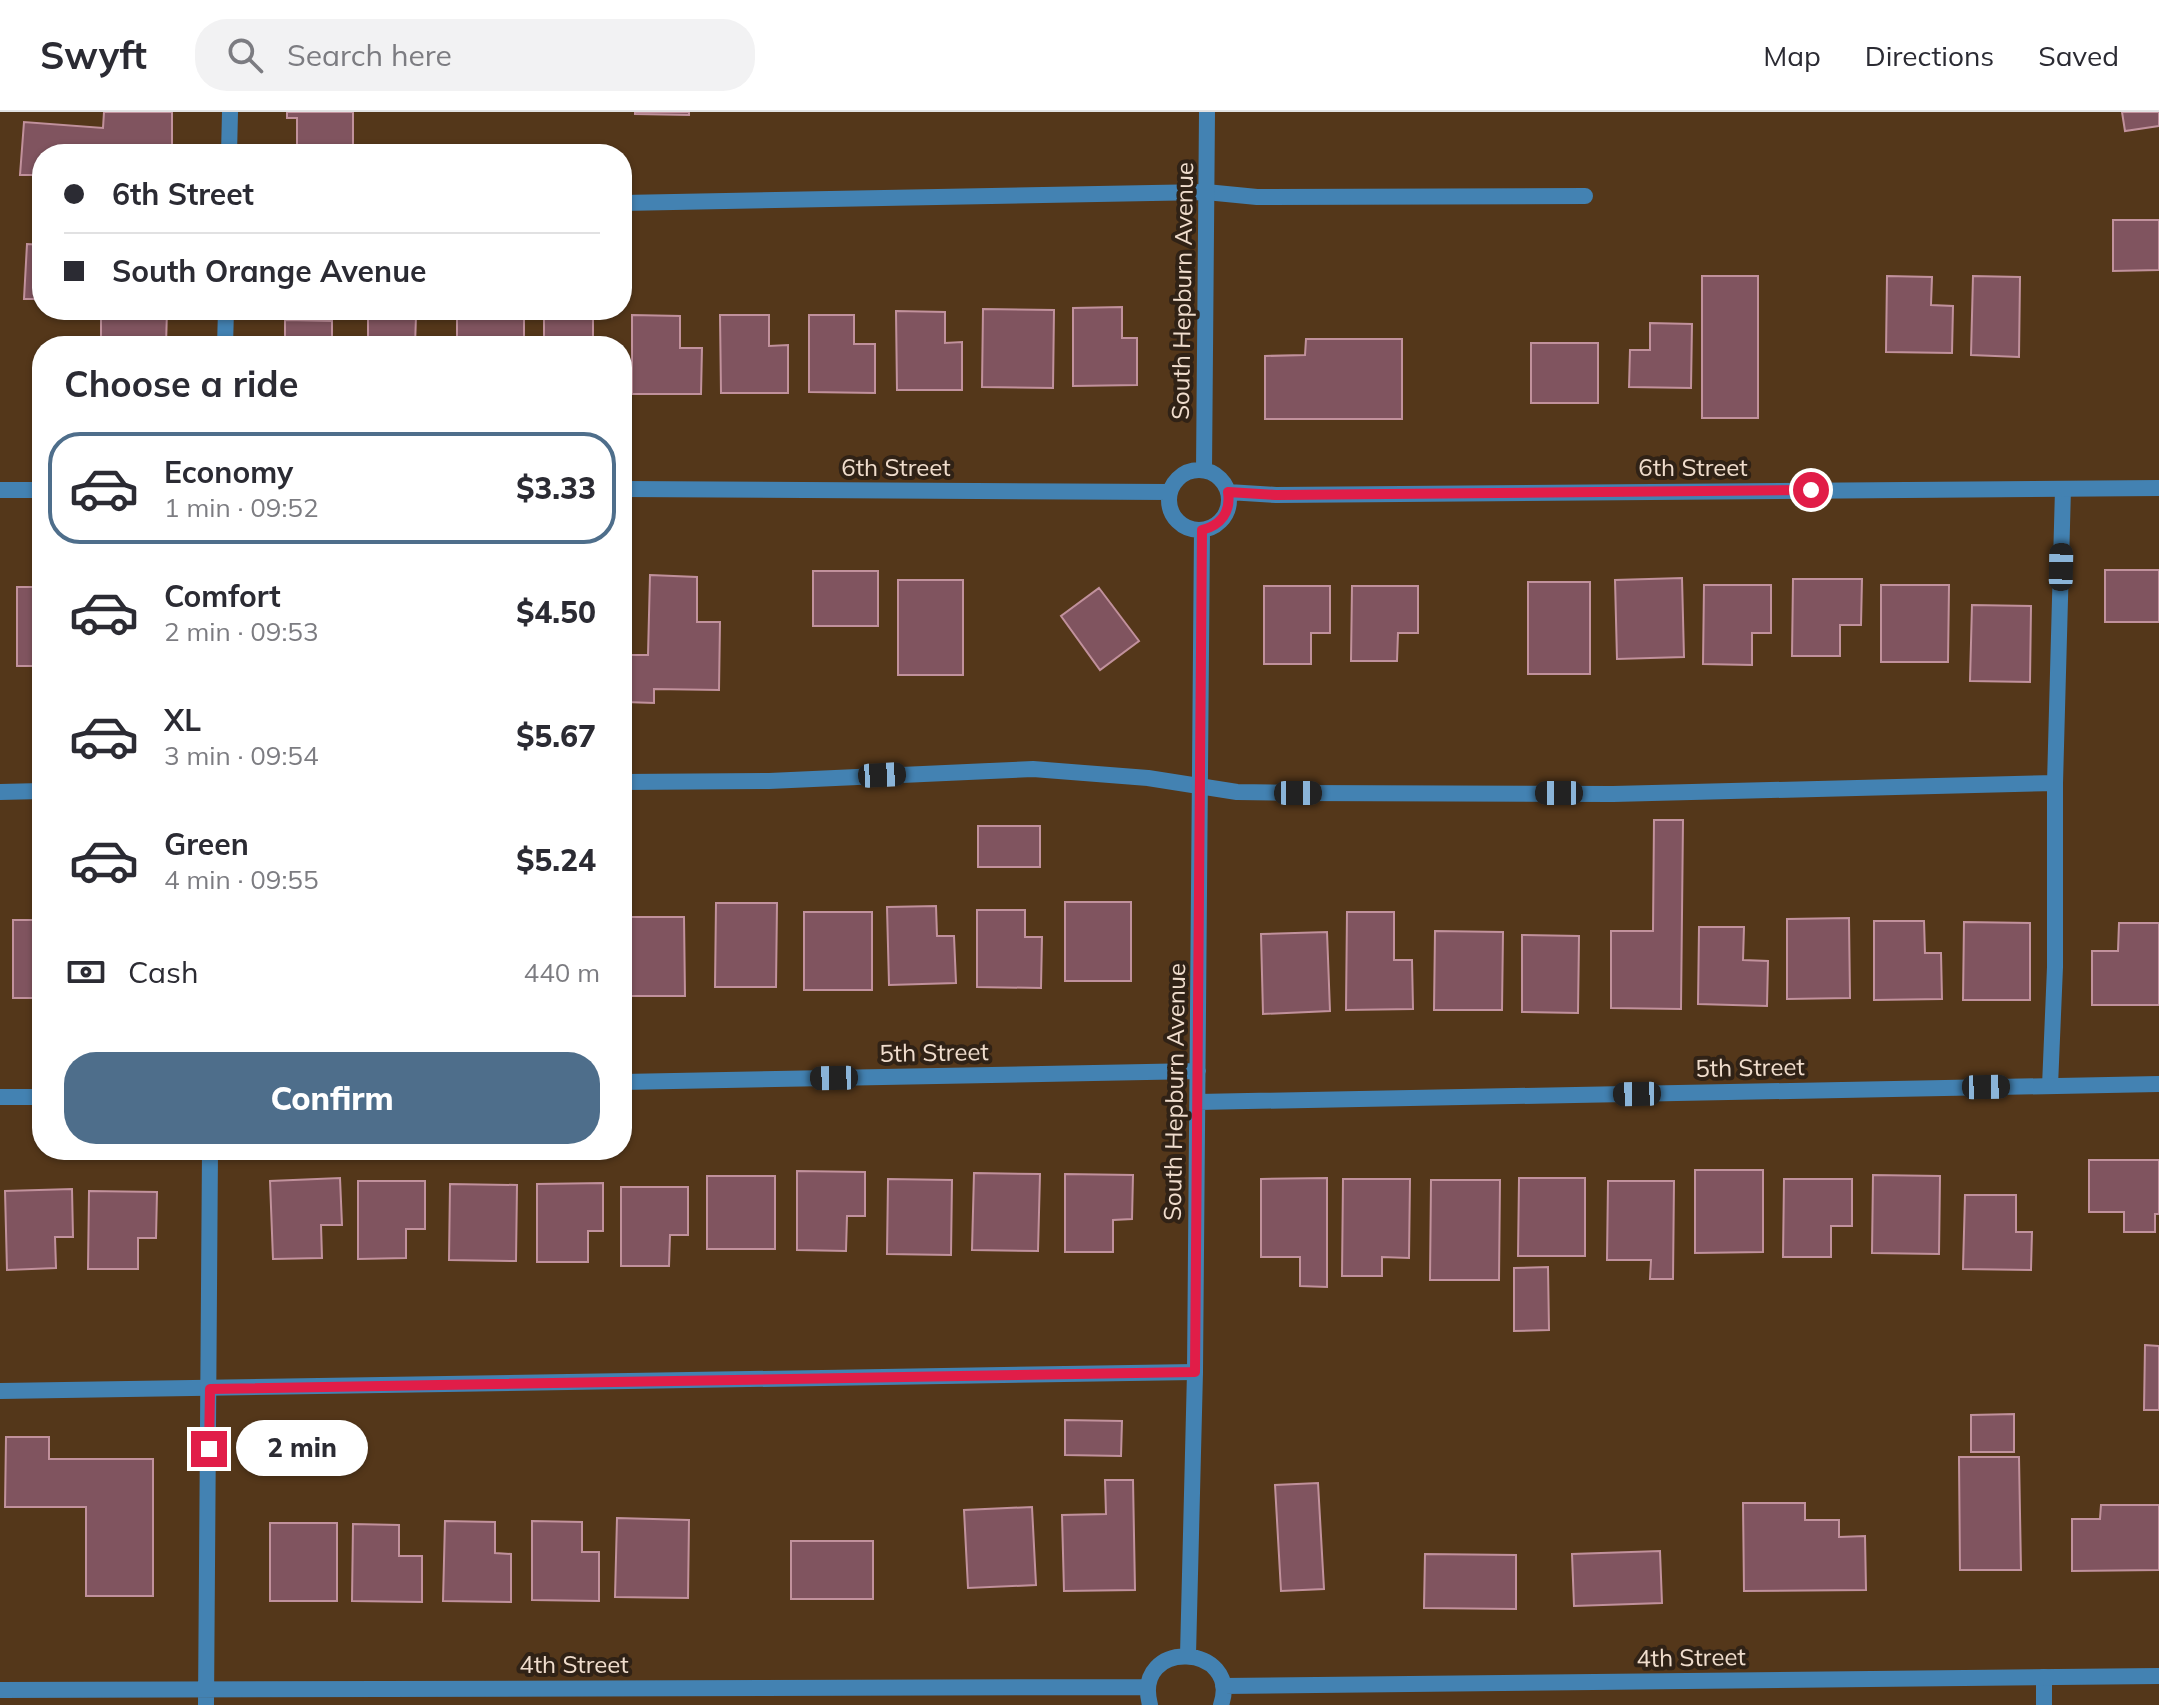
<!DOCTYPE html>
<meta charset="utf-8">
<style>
:root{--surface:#fff;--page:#f2f2f3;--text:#2b2b33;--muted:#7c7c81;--line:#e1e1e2;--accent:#4e6e8b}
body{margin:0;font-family:Mulish,sans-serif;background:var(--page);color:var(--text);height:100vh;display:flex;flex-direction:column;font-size:30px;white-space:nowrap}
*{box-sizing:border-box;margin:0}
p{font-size:26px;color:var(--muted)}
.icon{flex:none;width:44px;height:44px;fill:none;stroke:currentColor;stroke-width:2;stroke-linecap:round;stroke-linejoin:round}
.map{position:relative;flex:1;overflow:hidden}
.side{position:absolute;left:32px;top:224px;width:600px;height:824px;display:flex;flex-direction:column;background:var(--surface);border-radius:32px;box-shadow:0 2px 6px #0004}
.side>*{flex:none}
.top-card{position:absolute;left:32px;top:32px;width:600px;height:176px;border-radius:32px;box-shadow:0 2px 6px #0004;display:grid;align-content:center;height:176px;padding:0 32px;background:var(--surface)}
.end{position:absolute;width:36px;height:36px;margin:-18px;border:10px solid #e11d48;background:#fff;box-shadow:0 0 0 4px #fff}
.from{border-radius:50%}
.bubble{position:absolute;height:56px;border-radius:28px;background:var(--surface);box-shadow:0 2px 6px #0004;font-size:26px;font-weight:800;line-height:56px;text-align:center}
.car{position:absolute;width:24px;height:48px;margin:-24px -12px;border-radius:10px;box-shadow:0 0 6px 2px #0007;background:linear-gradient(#222 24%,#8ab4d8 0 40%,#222 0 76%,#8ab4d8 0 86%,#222 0)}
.top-card b{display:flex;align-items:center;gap:28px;height:76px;font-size:30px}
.top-card b+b{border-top:2px solid var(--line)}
.top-card i{width:20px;height:20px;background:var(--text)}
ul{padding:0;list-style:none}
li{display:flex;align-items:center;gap:24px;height:112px;margin:0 16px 12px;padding:0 16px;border:4px solid transparent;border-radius:32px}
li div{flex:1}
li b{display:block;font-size:30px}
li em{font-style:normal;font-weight:800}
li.active{border-color:var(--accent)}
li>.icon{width:72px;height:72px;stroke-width:1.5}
h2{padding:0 32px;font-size:36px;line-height:96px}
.pay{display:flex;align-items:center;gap:20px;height:88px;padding:0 32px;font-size:30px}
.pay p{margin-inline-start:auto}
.button{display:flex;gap:16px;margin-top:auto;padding:16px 32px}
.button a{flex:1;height:92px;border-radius:32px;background:var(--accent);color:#fff;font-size:32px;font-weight:800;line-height:92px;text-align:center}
header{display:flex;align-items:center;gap:48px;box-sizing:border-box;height:112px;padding:0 40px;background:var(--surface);border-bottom:2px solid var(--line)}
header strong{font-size:38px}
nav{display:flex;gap:44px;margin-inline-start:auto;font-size:28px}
.search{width:560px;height:72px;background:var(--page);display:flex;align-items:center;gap:20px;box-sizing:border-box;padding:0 28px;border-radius:32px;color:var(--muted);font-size:30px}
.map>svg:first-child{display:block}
.building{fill:#80545f;stroke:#c1919c;stroke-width:2}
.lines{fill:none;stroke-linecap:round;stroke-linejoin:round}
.service{stroke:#4382b2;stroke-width:16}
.minor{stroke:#4382b2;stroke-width:16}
.route{stroke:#e11d48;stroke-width:10}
.labels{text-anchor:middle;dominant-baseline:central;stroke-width:8;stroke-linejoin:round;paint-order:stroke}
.street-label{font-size:24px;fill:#f0ddcd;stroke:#302216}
</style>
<header>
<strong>Swyft</strong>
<div class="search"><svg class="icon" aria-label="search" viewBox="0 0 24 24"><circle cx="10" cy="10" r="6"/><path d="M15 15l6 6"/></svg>Search here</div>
<nav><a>Map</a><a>Directions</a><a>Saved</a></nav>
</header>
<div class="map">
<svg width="2159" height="1593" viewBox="0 0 2159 1593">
<rect width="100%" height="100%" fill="#54371a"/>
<!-- building -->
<path class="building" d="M104 0H172V42H42V63H20L24 10 103 16Z
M287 0H353V42H297V6H287Z
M635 0H689V3L635 2Z
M2122 0H2159V14L2125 19Z
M2113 108H2159V158L2113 159Z
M27 132 42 133V187H24Z
M1702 164H1758V306H1702Z
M1887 164 1932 165 1931 193 1953 194 1952 241 1886 240Z
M1973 164 2020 165 2019 245 1971 243Z
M1122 195V226H1137V273L1073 274V196Z
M983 197 1054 198 1053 276 982 275Z
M101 198H167L166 234H101Z
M896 199 945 200V231L962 230V278H897Z
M368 203 416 204 415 234H368Z
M632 203 680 204V236H702L701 282H632Z
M720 203H769V234L788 233V281H721Z
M809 203H854V232H875V281L809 280Z
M544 204H593V234H544Z
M457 205H524V234H457Z
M285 208 332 209V234H285Z
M1650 211 1692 212 1691 276 1629 275 1630 238H1650Z
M1306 227H1402V307H1265V244L1305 243Z
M1531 231H1598V291H1531Z
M2105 458H2159V510H2105Z
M813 459H878V514H813Z
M650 463 697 465V510H720L719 578 654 577V591L625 590V543H648Z
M1682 466 1684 545 1617 547 1615 468Z
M1793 467H1862L1861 513H1840V544H1792Z
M898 468H963V563H898Z
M1528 470H1590V562H1528Z
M1704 473H1771V521H1752V553L1703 552Z
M1881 473H1949L1948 550H1881Z
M1264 474H1330V521H1311V552H1264Z
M1352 474H1418V521H1398L1397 549H1351Z
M17 475H42V554H17Z
M1099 476 1139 529 1100 558 1061 504Z
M1972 493 2031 494 2030 570 1970 569Z
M1654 708H1683L1681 897 1611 896V819H1653Z
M978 714H1040V755H978Z
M1065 790H1131V869H1065Z
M716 791H777L776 875H715Z
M936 794 937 824H954L956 871 889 873 887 795Z
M977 798H1025V825H1042L1041 876 977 875Z
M804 800H872V878H804Z
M1347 800H1394V848H1412L1413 897 1346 898Z
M627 805H684L685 884H628Z
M1849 806 1850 886 1787 887V807Z
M13 808H42V886H13Z
M1874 809H1924L1925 841H1941L1942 887 1874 888Z
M1964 810 2030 811V888H1963Z
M2119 811H2159V893H2092V839H2118Z
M1699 815H1744L1743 848 1768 849 1767 894 1698 892Z
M1435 819 1503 820 1502 898H1434Z
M1327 820 1330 899 1263 902 1261 822Z
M1522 823 1579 824 1578 901 1522 900Z
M2089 1048H2159V1102H2155V1120H2124V1100H2089Z
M1695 1058H1763V1140L1695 1141Z
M797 1059 865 1060V1104H847L846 1139 797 1138Z
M974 1061 1040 1062 1038 1139 972 1138Z
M1065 1062 1133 1063 1132 1107 1113 1108V1140H1065Z
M1873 1063 1940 1064 1939 1142 1872 1141Z
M707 1064H775V1137H707Z
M340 1066 342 1113H321L322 1146 273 1147 270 1069Z
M1327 1066V1175L1300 1174V1145H1261V1067Z
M1519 1066H1585V1144H1518Z
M888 1067 952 1068 951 1143 887 1142Z
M1343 1067H1410L1409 1146 1382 1145V1164H1342Z
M1784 1067H1852V1114H1831V1145H1783Z
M1431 1068H1500L1499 1168H1430Z
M358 1069H425V1117H406V1146L358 1147Z
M1608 1069H1674L1673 1167H1650L1651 1148H1607Z
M603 1071V1119H588V1150H537V1072Z
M450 1072 517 1073 516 1149 449 1148Z
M621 1075H688V1123H670L669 1154H621Z
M72 1077 73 1125H55L56 1156 7 1158 5 1079Z
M89 1079 157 1080 156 1126H138V1157H88Z
M1965 1083H2016V1120H2032L2031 1158 1963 1157Z
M1548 1155 1549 1218 1514 1219V1156Z
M2145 1233 2159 1234V1298H2144Z
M2014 1302V1340H1971V1303Z
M1065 1308 1122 1309 1121 1344 1065 1343Z
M6 1325H49V1347H153V1484H86V1395H5Z
M1959 1345H2019L2021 1458H1960Z
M1105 1368H1133L1135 1478 1064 1479 1062 1403 1106 1402Z
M1318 1371 1324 1477 1281 1479 1275 1373Z
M1743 1391H1805V1408H1839V1425L1865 1424 1866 1478 1744 1479Z
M2101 1393H2159V1458L2072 1459V1407H2100Z
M1032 1395 1036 1473 968 1476 964 1398Z
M617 1406 689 1408 688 1486 615 1485Z
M445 1409 495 1410V1441L511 1442V1490L443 1489Z
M532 1409 582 1410V1440H599V1489L532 1488Z
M270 1411H337V1489H270Z
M353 1412 399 1413V1444H422V1490L352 1489Z
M791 1429H873V1487H791Z
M1660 1439 1662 1491 1574 1494 1572 1442Z
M1425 1442 1516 1443V1497L1424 1496Z"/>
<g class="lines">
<!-- service -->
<path class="service" d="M622 91 1206 80 1257 85 1585 84
M622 670 769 669 1033 657 1148 666 1237 680 1298 681 1613 682 2055 671V855L2050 974
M2055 671 2063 377
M0 680 42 679
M0 1279 1195 1260
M2044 1593V1565"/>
<!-- minor -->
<path class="minor" d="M229 42 230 0
M225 234 226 198
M1204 358 1207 0
M1169 388a30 30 0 1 1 60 0a30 30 0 1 1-60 0Z
M622 377 1170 380
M0 378H42
M1228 380 1276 383 2159 376
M622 970 1198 959
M0 985H42
M1198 990 2159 972
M1188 1543 1195 1260 1202 418
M1223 1574 2159 1564
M0 1578 1148 1575
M206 1593 210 1038
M1150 1593C1132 1525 1242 1532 1221 1593"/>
</g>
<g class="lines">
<!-- route -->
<path class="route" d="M209 1337 210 1277 1195 1260 1202 418C1221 413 1231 400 1228 380L1276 383 1811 378"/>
</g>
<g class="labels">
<!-- street labels -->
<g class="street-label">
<text transform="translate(1182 179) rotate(-89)">South Hepburn Avenue</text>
<text x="896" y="355">6th Street</text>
<text x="1693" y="355">6th Street</text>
<text transform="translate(934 940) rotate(-1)">5th Street</text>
<text transform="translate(1750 955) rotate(-1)">5th Street</text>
<text transform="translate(1174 980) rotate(-89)">South Hepburn Avenue</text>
<text transform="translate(1691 1545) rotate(-1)">4th Street</text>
<text x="574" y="1552">4th Street</text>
</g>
</g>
</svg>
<i class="end from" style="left:1811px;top:378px"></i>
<i class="end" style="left:209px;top:1337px"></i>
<div class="bubble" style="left:236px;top:1308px;width:132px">2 min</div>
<i class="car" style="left:2061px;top:455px;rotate:1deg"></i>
<i class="car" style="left:882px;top:663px;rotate:87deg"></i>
<i class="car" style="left:1298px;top:681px;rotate:90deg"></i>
<i class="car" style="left:1559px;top:681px;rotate:270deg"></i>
<i class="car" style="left:834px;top:966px;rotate:269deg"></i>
<i class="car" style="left:1986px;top:975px;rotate:89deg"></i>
<i class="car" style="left:1637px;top:982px;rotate:269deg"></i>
<div class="top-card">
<b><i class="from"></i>6th Street</b>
<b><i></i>South Orange Avenue</b>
</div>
<section class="side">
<h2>Choose a ride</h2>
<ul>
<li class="active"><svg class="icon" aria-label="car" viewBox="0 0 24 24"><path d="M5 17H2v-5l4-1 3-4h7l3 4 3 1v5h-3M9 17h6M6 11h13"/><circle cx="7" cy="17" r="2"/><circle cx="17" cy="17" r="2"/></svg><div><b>Economy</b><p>1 min · 09:52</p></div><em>$3.33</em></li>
<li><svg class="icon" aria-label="car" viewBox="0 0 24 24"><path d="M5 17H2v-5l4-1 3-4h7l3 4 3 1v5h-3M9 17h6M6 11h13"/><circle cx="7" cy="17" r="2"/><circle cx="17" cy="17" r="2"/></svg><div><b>Comfort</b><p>2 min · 09:53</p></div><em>$4.50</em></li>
<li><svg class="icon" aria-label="car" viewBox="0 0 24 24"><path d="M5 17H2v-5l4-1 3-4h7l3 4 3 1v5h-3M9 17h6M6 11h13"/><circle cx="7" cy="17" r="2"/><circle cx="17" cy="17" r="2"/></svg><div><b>XL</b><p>3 min · 09:54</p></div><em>$5.67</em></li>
<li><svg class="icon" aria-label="car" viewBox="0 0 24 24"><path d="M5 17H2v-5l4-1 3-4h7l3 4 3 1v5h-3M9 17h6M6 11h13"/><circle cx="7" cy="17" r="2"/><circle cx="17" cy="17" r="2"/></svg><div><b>Green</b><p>4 min · 09:55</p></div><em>$5.24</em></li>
</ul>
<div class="pay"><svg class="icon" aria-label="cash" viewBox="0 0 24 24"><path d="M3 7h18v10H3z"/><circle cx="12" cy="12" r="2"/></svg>Cash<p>440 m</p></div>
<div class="button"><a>Confirm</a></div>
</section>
</div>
